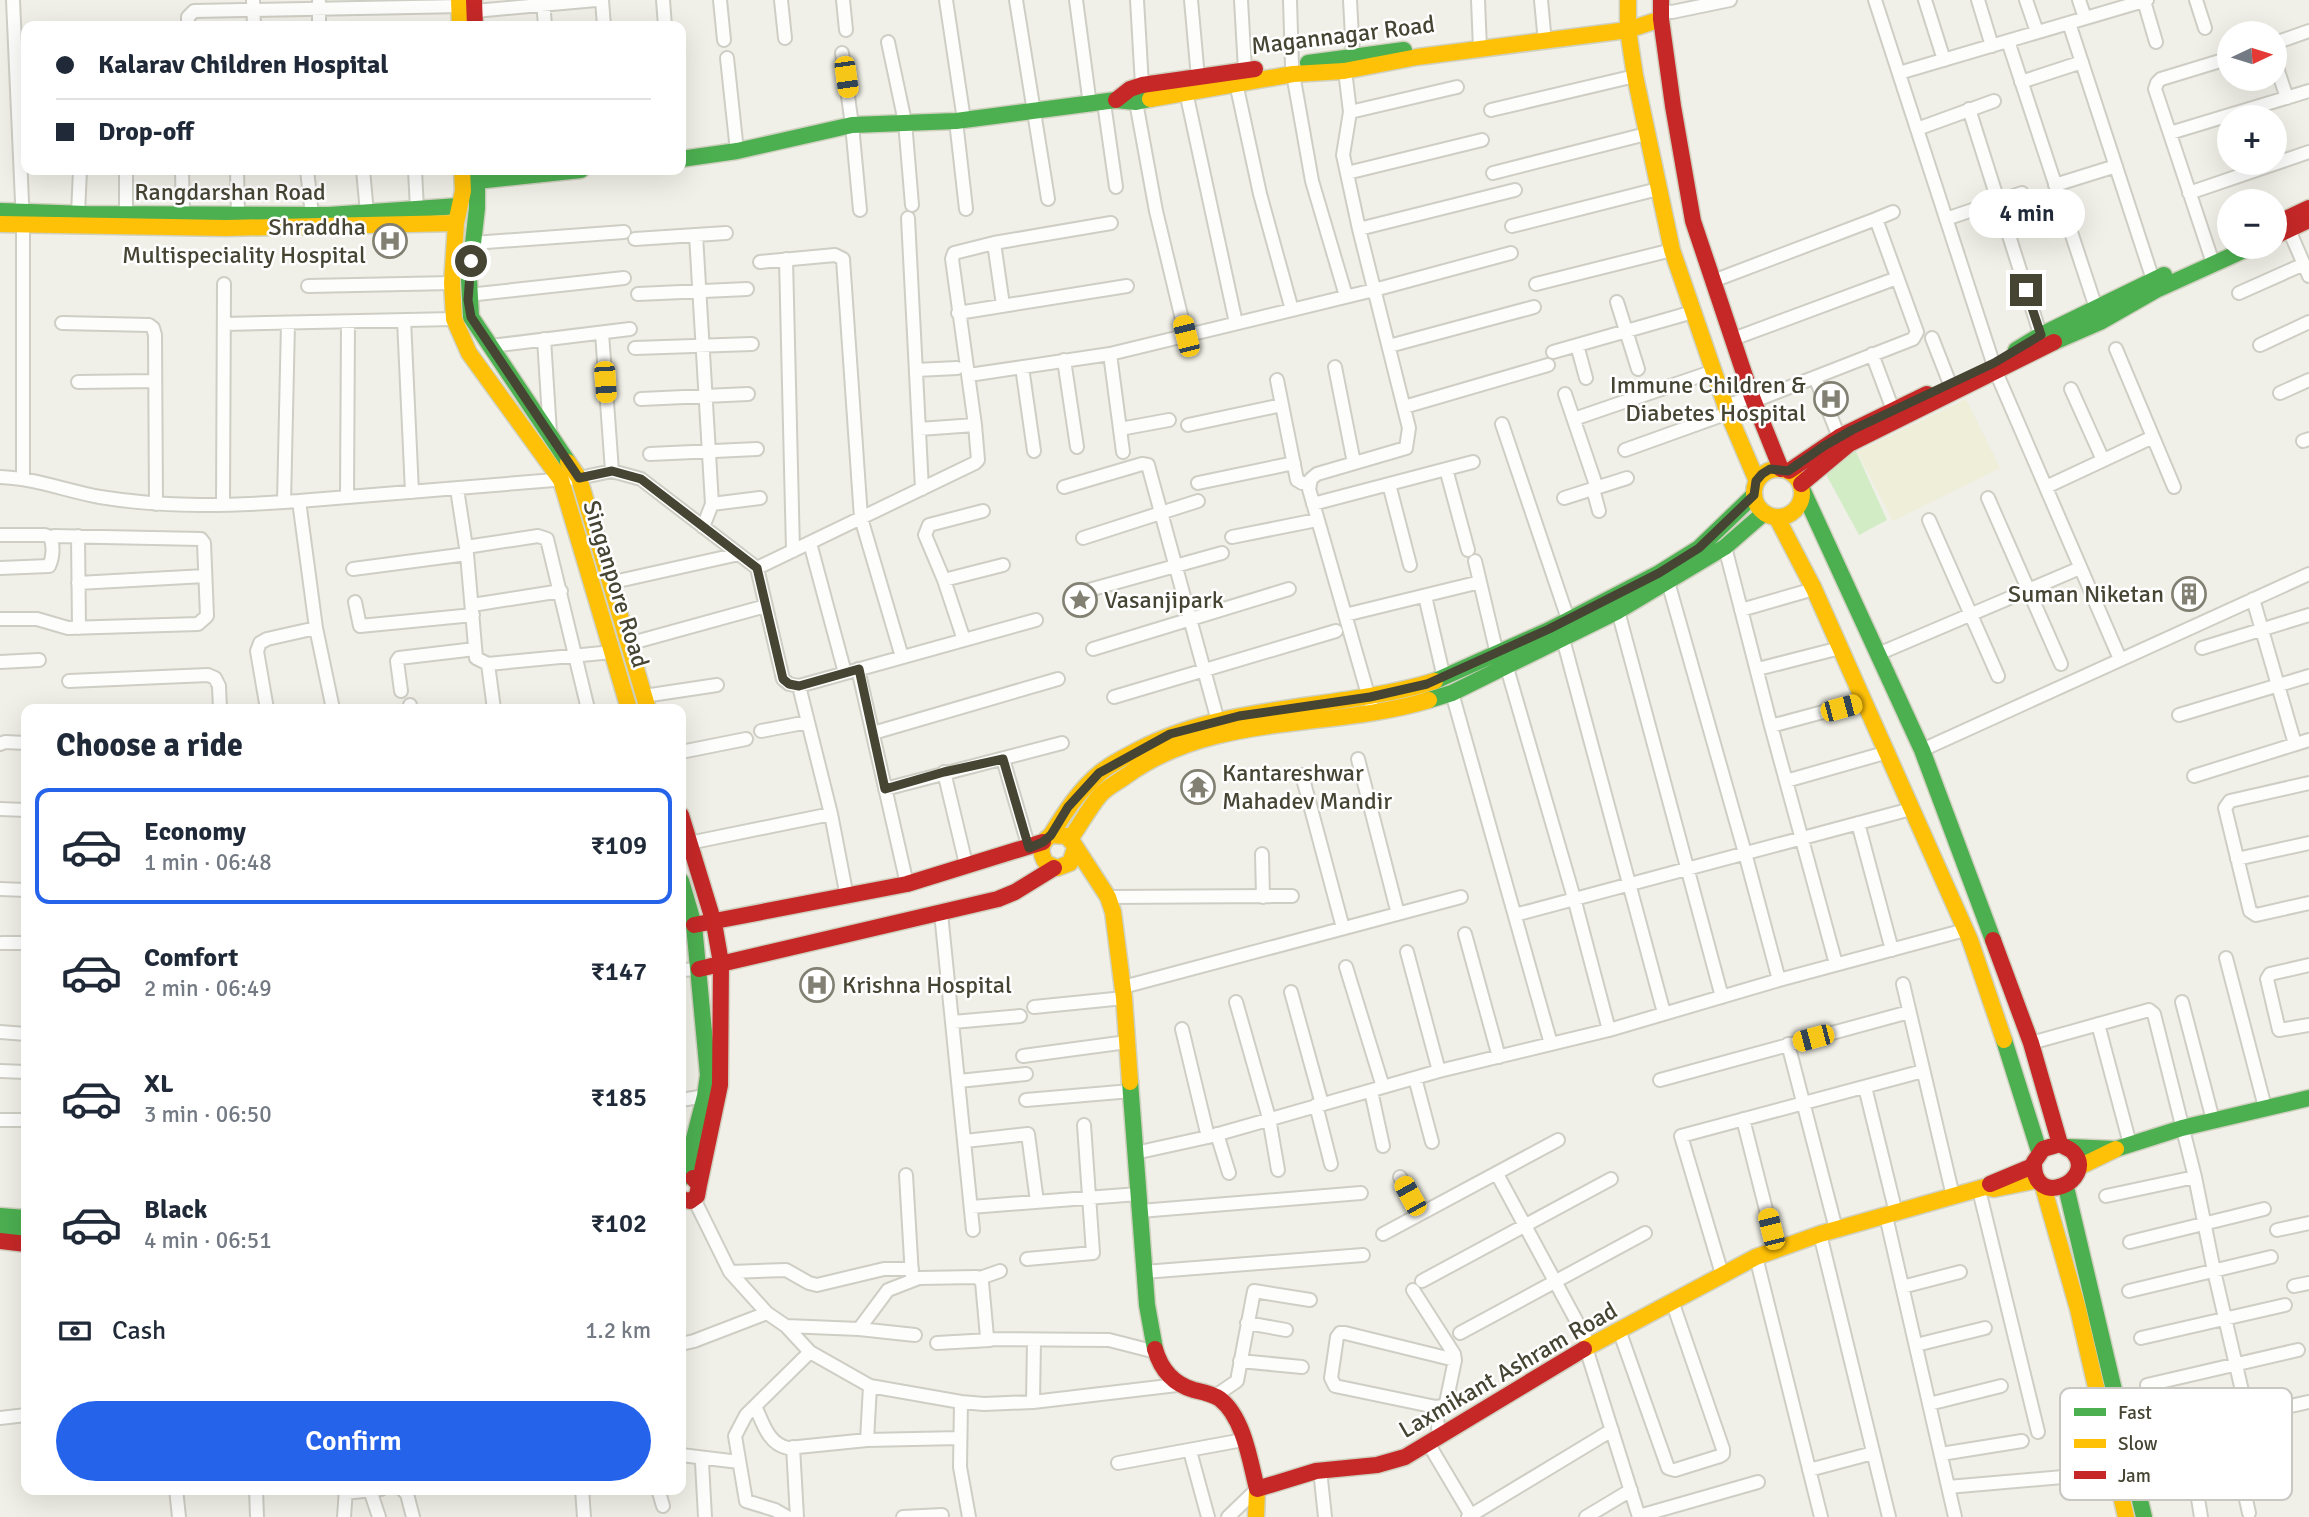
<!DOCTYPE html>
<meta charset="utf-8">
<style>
:root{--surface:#fff;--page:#f6f6f7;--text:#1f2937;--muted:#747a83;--line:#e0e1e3;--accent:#2563eb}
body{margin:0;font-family:Signika,sans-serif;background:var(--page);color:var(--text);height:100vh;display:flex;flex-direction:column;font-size:26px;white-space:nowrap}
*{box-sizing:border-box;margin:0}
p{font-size:23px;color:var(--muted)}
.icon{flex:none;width:38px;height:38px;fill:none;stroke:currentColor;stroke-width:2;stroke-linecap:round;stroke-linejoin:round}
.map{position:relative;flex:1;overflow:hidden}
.panel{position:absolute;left:21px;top:704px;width:665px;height:791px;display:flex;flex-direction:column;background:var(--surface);border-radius:14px;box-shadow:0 7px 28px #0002}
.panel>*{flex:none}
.guide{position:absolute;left:21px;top:21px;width:665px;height:154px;border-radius:14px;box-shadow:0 7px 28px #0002;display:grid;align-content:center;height:154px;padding:0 35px;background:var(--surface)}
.needle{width:46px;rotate:86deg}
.controls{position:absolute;left:2217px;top:21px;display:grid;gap:14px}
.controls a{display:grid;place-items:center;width:70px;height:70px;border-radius:50%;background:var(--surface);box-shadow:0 7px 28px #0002;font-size:35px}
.end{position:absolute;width:32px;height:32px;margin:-16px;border:9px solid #464433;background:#fff;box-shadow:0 0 0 4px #fff}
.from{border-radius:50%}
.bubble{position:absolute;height:49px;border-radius:24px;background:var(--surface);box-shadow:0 7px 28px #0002;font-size:23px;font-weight:600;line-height:49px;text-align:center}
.car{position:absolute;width:21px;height:42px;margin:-21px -10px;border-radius:9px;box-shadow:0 0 5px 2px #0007;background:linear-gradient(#f5c518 24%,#345 0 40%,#f5c518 0 76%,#345 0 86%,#f5c518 0)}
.guide b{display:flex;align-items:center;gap:24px;height:66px;font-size:26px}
.guide b+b{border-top:2px solid var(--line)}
.guide i{width:18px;height:18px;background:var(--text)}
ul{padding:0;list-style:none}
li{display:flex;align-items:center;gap:21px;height:116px;margin:0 14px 10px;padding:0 21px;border:4px solid transparent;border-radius:14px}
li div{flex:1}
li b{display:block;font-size:26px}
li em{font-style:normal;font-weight:600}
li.active{border-color:var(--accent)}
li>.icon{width:63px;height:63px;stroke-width:1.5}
h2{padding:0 35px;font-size:32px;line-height:84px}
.pay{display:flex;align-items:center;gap:18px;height:77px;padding:0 35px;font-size:26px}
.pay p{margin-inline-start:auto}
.button{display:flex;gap:14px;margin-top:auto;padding:14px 35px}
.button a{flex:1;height:80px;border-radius:42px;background:var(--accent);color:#fff;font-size:28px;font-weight:600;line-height:80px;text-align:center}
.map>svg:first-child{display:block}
.education{fill:#eeeed9}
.green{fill:#d2edc6}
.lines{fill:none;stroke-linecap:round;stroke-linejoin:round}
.street-casing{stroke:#cecec5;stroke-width:16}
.fast-casing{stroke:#d0d1c0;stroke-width:19}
.slow-casing{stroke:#d0d1c0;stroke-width:19}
.jam-casing{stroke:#d0d1c0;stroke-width:19}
.street{stroke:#fdfdfc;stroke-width:12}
.fast{stroke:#4caf50;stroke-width:16}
.slow{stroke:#ffc107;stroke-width:16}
.jam{stroke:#c62828;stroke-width:16}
.route{stroke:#464433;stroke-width:9}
.labels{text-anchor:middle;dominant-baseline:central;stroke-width:5;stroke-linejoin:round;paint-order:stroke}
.street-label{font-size:24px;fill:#464433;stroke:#fff}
.poi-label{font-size:24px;fill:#464433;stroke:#fff;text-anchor:end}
.key{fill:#fff;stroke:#c8c7c2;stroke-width:2}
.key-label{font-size:19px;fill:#464433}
</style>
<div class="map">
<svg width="2309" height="1517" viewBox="0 0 2309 1517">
<rect width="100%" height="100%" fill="#f0f0e8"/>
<!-- education -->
<path class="education" d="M1966 399 2000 468 1893 521 1857 452Z"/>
<!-- green -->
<path class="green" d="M1855 449 1887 520 1859 535 1823 469Z"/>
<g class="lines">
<!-- street casing -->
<g class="street-casing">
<path id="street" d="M13 0 23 224V478
M253 0 254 26
M543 0 545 26
M602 0 604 26
M663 0 665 26
M720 0 724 40
M781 0 785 38
M843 0 846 30
M946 0 964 120
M1016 0 1048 199
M1076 0 1090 105
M1137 0 1142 85
M1191 0 1198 78
M1241 0 1245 70
M1290 0 1292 66
M1350 0 1353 56
M1478 0 1480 49
M1541 0 1544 32
M1875 0 1996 372 2120 659
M1925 0 1944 60
M1978 0 1992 46
M2026 0 2037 32
M2079 0 2085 18
M2196 0 2205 28
M2144 1 2156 42
M319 2V26
M475 11 596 0
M1662 11 1672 12 1730 0
M2069 23 2156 289
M188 26V17L194 11 465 6
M2008 41 2099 317
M888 42 905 122 912 205
M2275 43 2309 31
M842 53 852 125 860 210
M727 58 737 151
M1344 62 1350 112 1343 155 1359 229 1409 428 1406 448 1317 474 1311 479 1309 489 1371 705
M2275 62 2287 98
M1899 73 2147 0
M1293 74 1312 181 1346 296
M2021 82 2082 62
M1236 83 1260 194 1292 310
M1186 92 1236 323
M1136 102 1156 211 1186 336
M1104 103 1116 187
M1969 109 2043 343
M1491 110 1635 76
M1350 112 1457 87
M956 121 966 209
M1917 129 1994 101
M2170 133 2309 91
M126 170V214
M182 170 183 215
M237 170 238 215
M307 170 312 215
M363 170 367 213
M415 170 417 209
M1347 173 1482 140
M1493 173 1646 134
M2055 185 2116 166
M2189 193 2309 152
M78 214 80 170
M908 218 922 489
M1876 219 1893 212
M1946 219 2022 193
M1512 226 1658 189
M1359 229 1515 190
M2289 230 2309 276
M696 235 712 504 703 527
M635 239 726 233
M473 243 624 232
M994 243 1003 305
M786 259 793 551
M760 262 835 255 843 259 861 518 902 657
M2213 263 2155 89 2157 83 2161 79 2230 58
M1713 281 1876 219 1917 332 1913 339 1754 401
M1536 284 1672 250
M308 286 452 283
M2239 293 2304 264
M638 294 747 289
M468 295 624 278
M1617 302 1638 369
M958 313 1127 286
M404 320 412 492
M62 323 149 325 153 328 155 335 156 504
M224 324 454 319
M602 333 612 471
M1932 338 1950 384
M544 339 550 433
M1733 339 1897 278
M1577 345 1586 378
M2260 345 2309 322
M491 346 630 329
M1389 346 1534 307
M635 348 752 344
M2116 349 2174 487
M1553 352 1693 312
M1110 354 1123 452
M1872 354 1893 410
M1064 360 1077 447
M1022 367 1034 451
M1335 367 1354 463
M916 370 957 368
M969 375 1110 354 1374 290 1511 253
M1815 377 1839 437
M1277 380 1297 480 1302 483H1310
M78 382 155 381
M2071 389 2103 460
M2280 393 2309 380
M1565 394 1597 488
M641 399 748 394
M1726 406 1752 397
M1404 407 1548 365
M1574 419 1714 371
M1502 424 1568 619
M1188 425 1282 405
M919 429 975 425
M1120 429 1169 420
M2303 441 2309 439
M1625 450 1728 413
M650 454 757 449
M1446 469 1468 550
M0 477C35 478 66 491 100 497 166 508 233 506 299 501
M1198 483 1294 463
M1389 484 1410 565
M1064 487 1142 464 1148 465 1218 721
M2046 487 2153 437
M457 489 467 554 476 658 488 664 494 709
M1593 489 1599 511
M347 497 348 322
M1564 498 1627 478
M1988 498 2061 664
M284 502 288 323
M712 504 760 498
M1313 504 1473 462
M223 505 224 284
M1929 520 1998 676
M0 535H45L50 537C54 545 53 558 49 566L0 568
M78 536 79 628
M1232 537 1317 520
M1083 538 1198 501
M810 543 845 673
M466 547 538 536 547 539 588 709
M1725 547 1771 726 1836 964
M1475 561 1497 654
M757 568 783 679 789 684 799 686 1036 620
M353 569 467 554
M944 580 1003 565
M1668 582 1745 853 1779 980
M78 583 205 576
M609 583 739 554
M1089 590 1222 553
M1425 596 1444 678
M2253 599 2295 744
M355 602 360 626 473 615
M472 605 561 591
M1741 610 1814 589
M1618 611 1722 997
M1345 615 1480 582
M0 619H37L68 628 198 624 207 616 204 543 201 539 54 536
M1563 639 1664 1013
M964 640 944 580 925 535 929 525 983 511
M628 644 766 606
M2202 648 2309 615
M1093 649 1289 589
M1878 654 2080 568
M0 662 39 660
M488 664 613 652
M1507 668 1574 898 1609 1030
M858 669 907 884
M1758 669 1840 648
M69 681 208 675 215 678 219 686 220 709
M799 686 831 814 847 897
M401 691 397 661 399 658 475 649
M1452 693 1551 1044
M644 696 717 685
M1114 697 1336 631
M410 705V709
M267 709 257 651 260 643 267 639 316 628
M333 709 316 628 299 501 579 478 612 471 641 479 757 568 975 463 978 460 975 425 952 259 954 253 994 243 1111 223
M2179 715 2309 676
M1771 726 1864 701
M761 731 808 722
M873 733 1058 679
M0 744 5 742 26 743
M1922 750 2309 574
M681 752 746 739
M1003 759 1029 848
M1358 759 1398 914
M944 772 966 864
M1302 775 1343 928
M2194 776 2309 740
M1786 781 1888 752
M2309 783 2230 801 2225 808 2250 911 2256 915 2309 903
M885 789 1062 743
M0 809 26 810
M1858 823 1892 950
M689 843 831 814
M1262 854 1263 897
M2237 859 2309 843
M0 889 26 890
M1108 897 1292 896
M941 913 973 1230
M1515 915 1911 809
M1465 934 1499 1057
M2 943H26
M1407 952 1439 1071
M2226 958 2265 1107
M2309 965 2270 974 2267 979 2279 1030 2309 1025
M1346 967 1383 1087
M681 970 699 969
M1903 984 1953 1196
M1123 987 1461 897
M1291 992 1322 1104
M1236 1002 1269 1118 1278 1170
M2182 1002 2213 1120
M1034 1007 1124 998
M953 1022 1020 1016
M2098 1024 2130 1144
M1182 1029 1208 1137
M0 1032 26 1034
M2031 1043 2149 1010 2154 1014 2195 1177 2214 1271 2257 1455 2255 1461 2176 1478
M1788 1044 1836 1229
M1023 1056 1127 1042
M0 1071 26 1072
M1415 1078 1432 1142
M1660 1080 1909 1012
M959 1081 1026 1074
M1865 1087 1896 1213
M1371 1091 1383 1146
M681 1100 705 1096
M1026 1100 1131 1091
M1316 1105 1331 1164
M1743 1119 1776 1249
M0 1120H26
M1217 1134 1229 1173
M965 1141 1028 1134 1037 1202
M1135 1153 1208 1137 1439 1071 1609 1030 1779 980 1965 930
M1497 1174 1590 1346
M906 1175 912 1276
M1400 1177 1420 1214
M1979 1190 2038 1432
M2106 1196 2195 1177
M694 1199 730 1272 767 1313 786 1326 810 1352 870 1386 961 1402 984 1404 1033 1402 1177 1385
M971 1207 1138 1194
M1140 1211 1361 1193
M1886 1216 1955 1517
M2277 1230 2309 1223
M1383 1234 1558 1140
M1820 1234 1889 1517
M2130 1242 2264 1209
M1756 1257 1821 1517
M1027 1259 1093 1253 1084 1125
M730 1272 786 1270 809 1283 817 1285 884 1269H912
M1144 1272 1363 1255
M1722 1274 1681 1136 1923 1071
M980 1278 1000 1271
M1422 1281 1611 1179
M2294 1286 2309 1283
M1902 1287 1960 1272
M1413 1290 1454 1354 1455 1360 1446 1403 1443 1406 1436 1407 1439 1436
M2129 1291 2271 1257
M1247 1323 1286 1330
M786 1326 859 1329 888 1290 919 1278 977 1277 982 1282 987 1337 989 1339 1109 1340 1156 1352
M859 1329 915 1335
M1619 1330 1668 1468 1675 1470 1720 1456 1723 1454V1449L1672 1301
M1460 1333 1645 1233
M2141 1338 2285 1305
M937 1343 990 1340
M681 1344 694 1341 767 1313
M1916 1345 1985 1328
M1586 1348 1639 1517
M1240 1361 1302 1367
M2147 1385 2298 1350
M1215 1396 1237 1381 1254 1291 1310 1300
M961 1402 960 1467 969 1517
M1033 1402 1034 1340
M1929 1404 2001 1386
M755 1406C763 1423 768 1444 788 1448L867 1440 960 1438
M1436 1407 1335 1386 1331 1378 1337 1337 1340 1333H1345L1455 1360
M2247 1416 2308 1402
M0 1418 26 1415
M2164 1431 2246 1409
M867 1440 870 1386
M1428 1443 1472 1517
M793 1447 797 1517
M1190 1451 1208 1517
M1941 1454 2022 1441
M681 1455 739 1462
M702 1463 705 1517
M1118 1463 1243 1440
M2238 1464 2249 1513
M1320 1470 1325 1517
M1809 1470 1873 1453
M2194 1474 2201 1517
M1948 1487 2074 1476
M176 1489 179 1517
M256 1489 257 1517
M402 1489 407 1494 413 1517
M582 1489 584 1517
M658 1489 663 1506
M370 1490 379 1517
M345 1493 381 1489
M1639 1516 1758 1482
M344 1517 346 1489
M787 1517 775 1510 746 1501 735 1436 746 1415 810 1352
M903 1517 942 1515
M1228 1517 1257 1489
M1468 1517 1612 1430
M1586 1517 1631 1490"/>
</g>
<!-- fast casing -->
<g class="fast-casing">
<path id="fast" d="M1308 63 1404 50
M681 159 737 151 852 125 956 121 1116 100 1136 102 1150 99
M477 170V208L469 279 471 317 568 462
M477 181 581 170
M0 211 86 214 329 215 459 206
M2054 342 2100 322 2156 290 2251 247
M2016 350 2041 335 2164 275
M1803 491 1922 750 1993 940
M1435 681 1549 630 1659 573 1699 548 1754 495
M1429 700 1452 693 1618 611 1725 547 1764 513
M681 881 694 925 708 1075 705 1096 684 1177
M2004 1040 2039 1151
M1130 1082 1147 1305 1155 1349
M2068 1147 2116 1149 2182 1128 2309 1098
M2066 1187 2144 1517
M0 1216 26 1218
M0 1228 26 1230"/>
</g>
<!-- slow casing -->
<g class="slow-casing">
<path id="slow" d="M459 0 460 26
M1628 0V30L1635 76 1672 250 1728 413 1757 481
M1150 99 1293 74 1344 71 1417 57 1628 30 1661 19
M462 170 463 191 456 223 452 283 454 319 469 353 561 480 629 709
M0 224 226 228 456 223
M568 462 579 478 648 709
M1754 493a24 24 0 1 1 48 0a24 24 0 1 1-48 0Z
M1777 518 1814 589 1970 940 2004 1040
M1051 835C1065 812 1080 789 1101 772 1112 763 1125 757 1138 750 1230 702 1337 711 1435 681
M1070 839C1080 825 1089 808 1100 795 1107 787 1118 782 1126 776 1214 712 1330 730 1429 700
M1075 848 1070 863 1057 868 1046 863C1039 852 1040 843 1051 835L1066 836 1073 843 1108 897 1113 912 1124 998 1130 1082
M2079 1167 2116 1149
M2043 1186 2078 1309 2126 1517
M1584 1349 1756 1257 1820 1234 1985 1187 1994 1189 2038 1180
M1256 1517 1257 1489"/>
</g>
<!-- jam casing -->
<g class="jam-casing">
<path id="jam" d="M474 0 475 26
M1661 0V19L1673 106 1693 221 1752 397 1781 469
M1116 100 1130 89 1142 85 1255 69
M2275 224 2309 208
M2275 236 2309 220
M1789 471 1839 437 1927 394
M1801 484 1849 444 2054 342
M681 815 714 923 721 963 720 1085 699 1185
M694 925 907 884 1043 842
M1993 940 2031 1043 2060 1144C2064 1147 2071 1149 2074 1153 2097 1180 2032 1211 2034 1162L2043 1149 2060 1144
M699 969 998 899 1015 892 1054 868
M1990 1184 2033 1166
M681 1199 690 1201 697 1196 699 1185 693 1178
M0 1241 26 1244
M1155 1349C1161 1370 1173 1384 1194 1390 1203 1392 1213 1394 1220 1399 1244 1418 1250 1461 1257 1489L1316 1471 1377 1465 1405 1457 1584 1349"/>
</g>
<!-- street -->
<use href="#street" class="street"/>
<!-- fast -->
<use href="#fast" class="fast"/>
<!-- slow -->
<use href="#slow" class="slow"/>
<!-- jam -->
<use href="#jam" class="jam"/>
</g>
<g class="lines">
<!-- route -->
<path class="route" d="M471 261 468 300 471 317 579 478 612 471 641 479 757 568 783 679 789 684 799 686 859 669 885 789 944 772 1003 759 1029 848 1043 842 1051 835 1068 807 1099 773 1170 734 1239 716 1370 697 1427 684 1549 629 1659 573 1699 548 1754 495 1756 481 1762 474 1770 469 1788 471 1824 446 1852 430 1994 363 2041 335 2026 290"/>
</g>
<!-- icons -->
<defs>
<g id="hospital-ring" transform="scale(1.75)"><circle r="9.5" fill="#fff" stroke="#828072" stroke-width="1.5"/><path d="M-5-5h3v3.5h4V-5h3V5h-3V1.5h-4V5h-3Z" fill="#828072"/></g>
<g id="building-ring" transform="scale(1.75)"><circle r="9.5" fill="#fff" stroke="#828072" stroke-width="1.5"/><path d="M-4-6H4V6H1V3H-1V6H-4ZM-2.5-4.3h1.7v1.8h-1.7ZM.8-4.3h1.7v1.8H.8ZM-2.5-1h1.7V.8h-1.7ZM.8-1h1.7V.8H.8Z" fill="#828072"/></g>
<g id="sight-ring" transform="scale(1.75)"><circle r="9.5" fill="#fff" stroke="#828072" stroke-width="1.5"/><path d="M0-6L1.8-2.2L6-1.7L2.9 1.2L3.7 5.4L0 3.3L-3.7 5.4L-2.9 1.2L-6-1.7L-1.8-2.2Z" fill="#828072"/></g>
<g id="temple-ring" transform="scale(1.75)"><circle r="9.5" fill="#fff" stroke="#828072" stroke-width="1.5"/><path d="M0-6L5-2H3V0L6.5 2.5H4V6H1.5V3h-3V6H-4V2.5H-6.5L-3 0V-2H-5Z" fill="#828072"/></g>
</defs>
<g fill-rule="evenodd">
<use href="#hospital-ring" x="390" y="241"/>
<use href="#hospital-ring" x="1831" y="399"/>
<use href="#building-ring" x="2189" y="594"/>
<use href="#sight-ring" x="1080" y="600"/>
<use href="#temple-ring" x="1198" y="787"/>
<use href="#hospital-ring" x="817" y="985"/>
</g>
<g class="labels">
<!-- street labels -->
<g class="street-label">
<text transform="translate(1343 35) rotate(-7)">Magannagar Road</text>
<text x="230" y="192">Rangdarshan Road</text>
<text transform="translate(616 584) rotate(73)">Singanpore Road</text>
<text transform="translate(1508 1370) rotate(-30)">Laxmikant Ashram Road</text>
</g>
<!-- poi labels -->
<g class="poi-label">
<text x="366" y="227">Shraddha<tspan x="366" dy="28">Multispeciality Hospital</tspan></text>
<text x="1806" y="385">Immune Children &amp;<tspan x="1806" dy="28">Diabetes Hospital</tspan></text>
<text x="2164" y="594">Suman Niketan</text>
<text x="1104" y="600" text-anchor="start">Vasanjipark</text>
<text x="1222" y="773" text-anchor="start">Kantareshwar<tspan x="1222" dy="28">Mahadev Mandir</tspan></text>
<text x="842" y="985" text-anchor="start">Krishna Hospital</text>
</g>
</g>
<!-- legend -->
<rect x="2060" y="1388" width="232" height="112" rx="10" class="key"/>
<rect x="2074" y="1408" width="32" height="8" fill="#4caf50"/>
<rect x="2074" y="1439" width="32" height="9" fill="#ffc107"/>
<rect x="2074" y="1471" width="32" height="8" fill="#c62828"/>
<g class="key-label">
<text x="2118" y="1419">Fast</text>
<text x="2118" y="1450">Slow</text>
<text x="2118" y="1482">Jam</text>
</g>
</svg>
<div class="controls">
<a><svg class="needle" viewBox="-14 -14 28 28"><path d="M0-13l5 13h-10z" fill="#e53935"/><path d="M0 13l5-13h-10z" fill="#747a83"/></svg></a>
<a>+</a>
<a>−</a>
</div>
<i class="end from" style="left:471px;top:261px"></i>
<i class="end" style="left:2026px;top:290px"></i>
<div class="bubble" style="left:1969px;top:189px;width:116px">4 min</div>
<i class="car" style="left:846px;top:77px;rotate:172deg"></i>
<i class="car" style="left:1186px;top:336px;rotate:346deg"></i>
<i class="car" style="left:605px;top:382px;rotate:176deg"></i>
<i class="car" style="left:1841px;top:708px;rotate:75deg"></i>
<i class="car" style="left:1813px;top:1038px;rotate:255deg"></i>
<i class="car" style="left:1410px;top:1196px;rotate:331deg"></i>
<i class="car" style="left:1771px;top:1229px;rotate:346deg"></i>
<div class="guide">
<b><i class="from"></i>Kalarav Children Hospital</b>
<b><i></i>Drop-off</b>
</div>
<section class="panel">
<h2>Choose a ride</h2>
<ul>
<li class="active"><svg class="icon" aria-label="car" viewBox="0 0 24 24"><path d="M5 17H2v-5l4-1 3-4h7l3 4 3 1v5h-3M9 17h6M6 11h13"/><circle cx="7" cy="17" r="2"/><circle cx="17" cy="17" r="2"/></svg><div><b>Economy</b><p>1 min · 06:48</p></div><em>₹109</em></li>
<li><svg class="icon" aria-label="car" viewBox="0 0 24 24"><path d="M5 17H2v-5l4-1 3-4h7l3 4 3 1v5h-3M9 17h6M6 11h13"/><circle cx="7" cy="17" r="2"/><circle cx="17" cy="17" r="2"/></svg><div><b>Comfort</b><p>2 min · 06:49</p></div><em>₹147</em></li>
<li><svg class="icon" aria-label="car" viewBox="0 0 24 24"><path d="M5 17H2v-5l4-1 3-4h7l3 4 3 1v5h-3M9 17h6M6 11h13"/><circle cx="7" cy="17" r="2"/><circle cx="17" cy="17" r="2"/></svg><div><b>XL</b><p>3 min · 06:50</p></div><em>₹185</em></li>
<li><svg class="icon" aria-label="car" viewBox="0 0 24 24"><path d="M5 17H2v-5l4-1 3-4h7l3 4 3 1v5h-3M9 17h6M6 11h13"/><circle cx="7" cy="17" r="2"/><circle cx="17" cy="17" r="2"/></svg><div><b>Black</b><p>4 min · 06:51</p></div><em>₹102</em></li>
</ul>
<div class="pay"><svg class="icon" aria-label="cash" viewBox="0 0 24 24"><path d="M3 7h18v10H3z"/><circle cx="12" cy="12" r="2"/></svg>Cash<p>1.2 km</p></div>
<div class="button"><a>Confirm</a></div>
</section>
</div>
